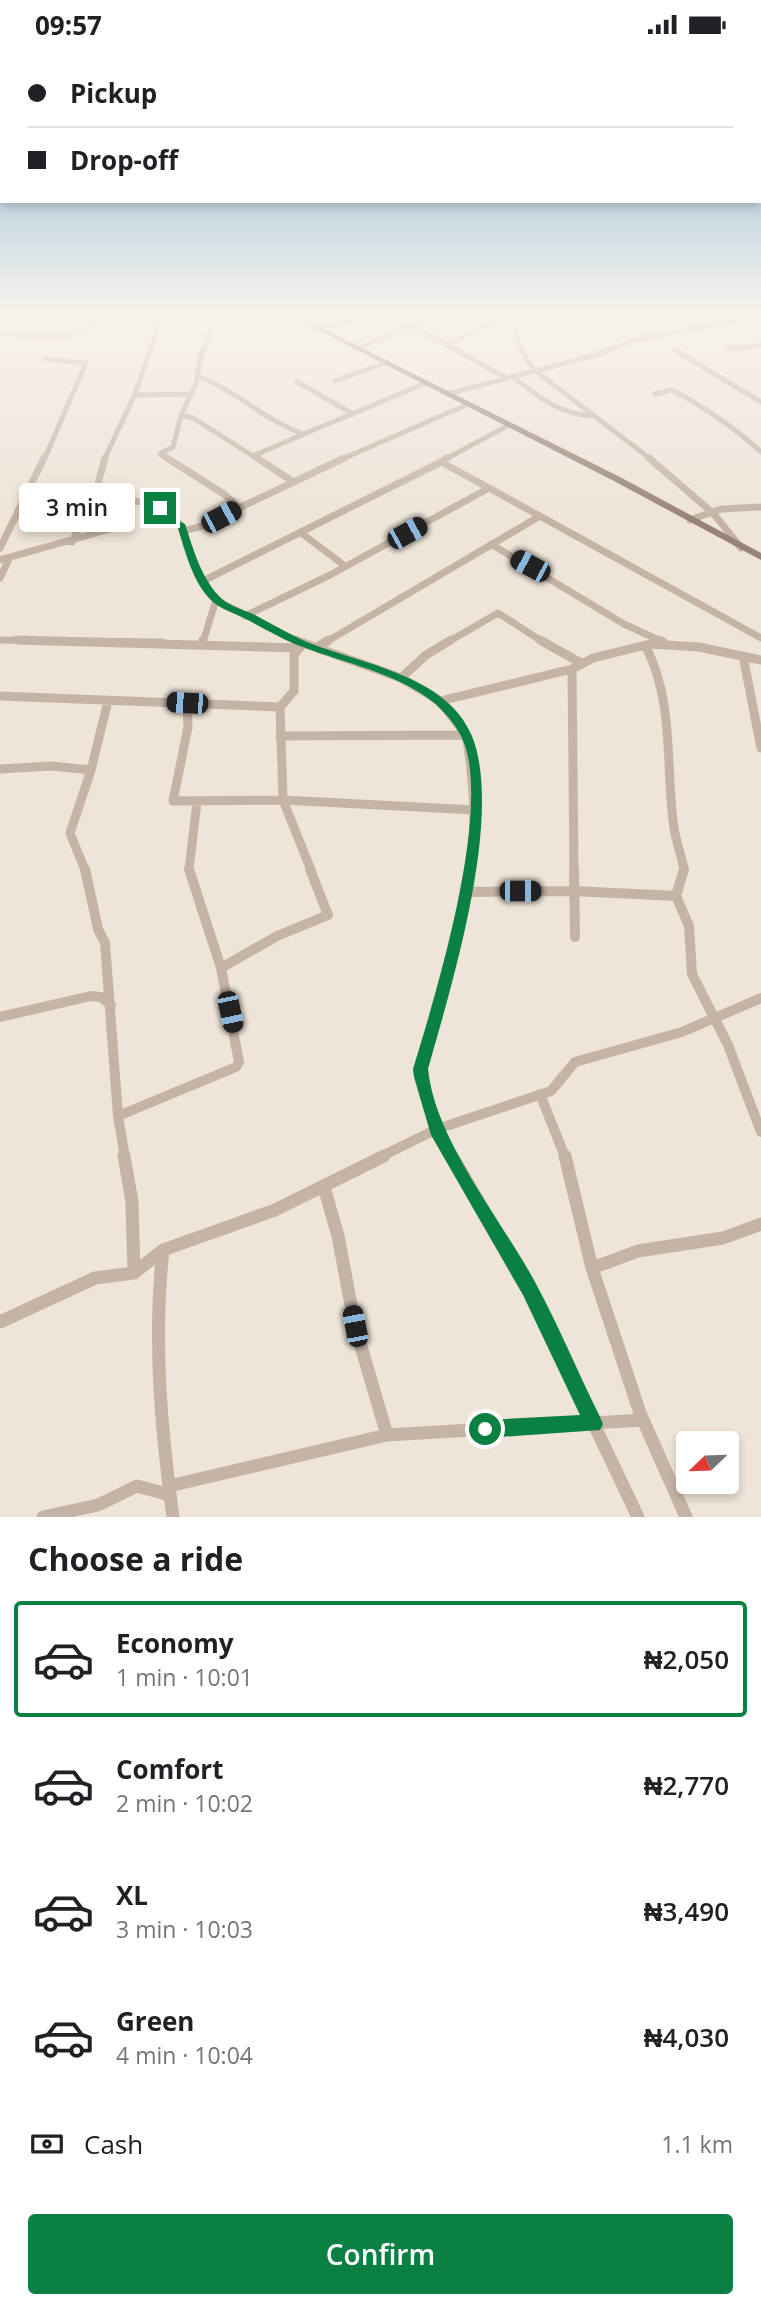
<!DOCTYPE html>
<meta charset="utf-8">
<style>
:root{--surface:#fff;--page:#f2f2f2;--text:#202124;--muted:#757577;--line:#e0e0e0;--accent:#0b8043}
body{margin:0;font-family:"Open Sans",sans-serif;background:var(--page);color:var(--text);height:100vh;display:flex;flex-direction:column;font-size:26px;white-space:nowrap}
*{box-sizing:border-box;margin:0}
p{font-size:23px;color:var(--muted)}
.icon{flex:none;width:38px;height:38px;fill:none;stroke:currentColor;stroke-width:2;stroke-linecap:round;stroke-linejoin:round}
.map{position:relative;height:1468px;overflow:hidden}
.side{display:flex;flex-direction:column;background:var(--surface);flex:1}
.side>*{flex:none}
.banner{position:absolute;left:0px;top:0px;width:761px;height:154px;box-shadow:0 4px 10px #0003;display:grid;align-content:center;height:154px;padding:0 28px;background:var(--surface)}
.needle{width:46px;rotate:247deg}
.fabs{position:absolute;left:676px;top:1382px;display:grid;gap:14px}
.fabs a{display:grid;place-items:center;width:63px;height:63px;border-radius:7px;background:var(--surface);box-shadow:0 4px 10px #0003;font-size:35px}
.end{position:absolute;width:32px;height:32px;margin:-16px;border:9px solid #0b8043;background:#fff;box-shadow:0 0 0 4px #fff}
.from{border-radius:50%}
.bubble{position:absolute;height:49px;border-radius:7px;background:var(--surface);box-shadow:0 4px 10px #0003;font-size:23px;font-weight:600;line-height:49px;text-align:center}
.car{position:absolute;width:21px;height:42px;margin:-21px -10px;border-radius:9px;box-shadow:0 0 5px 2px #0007;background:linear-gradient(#222 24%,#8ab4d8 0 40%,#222 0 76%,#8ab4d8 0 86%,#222 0)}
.banner b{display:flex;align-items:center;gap:24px;height:66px;font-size:26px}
.banner b+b{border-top:2px solid var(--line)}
.banner i{width:18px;height:18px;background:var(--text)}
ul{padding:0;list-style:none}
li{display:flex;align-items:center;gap:21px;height:116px;margin:0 14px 10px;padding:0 14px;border:4px solid transparent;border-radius:7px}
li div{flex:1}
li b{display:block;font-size:26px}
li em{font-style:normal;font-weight:600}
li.current{border-color:var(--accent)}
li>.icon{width:63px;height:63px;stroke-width:1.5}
h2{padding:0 28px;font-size:32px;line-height:84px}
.pay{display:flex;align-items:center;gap:18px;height:77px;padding:0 28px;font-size:26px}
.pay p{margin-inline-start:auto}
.button{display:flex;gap:14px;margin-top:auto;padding:14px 28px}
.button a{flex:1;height:80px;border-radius:7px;background:var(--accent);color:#fff;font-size:28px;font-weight:600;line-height:80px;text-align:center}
.status{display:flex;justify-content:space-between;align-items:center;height:49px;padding:0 35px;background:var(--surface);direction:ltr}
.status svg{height:19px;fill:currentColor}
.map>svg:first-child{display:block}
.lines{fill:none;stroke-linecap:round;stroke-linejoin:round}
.street-far4{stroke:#c5b4a6;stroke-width:5}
.street-far3{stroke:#c5b4a6;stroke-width:7}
.street-far2{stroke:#c5b4a6;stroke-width:9}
.street-far1{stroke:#c5b4a6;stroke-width:10}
.street{stroke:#c5b4a6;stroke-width:13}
.secondary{fill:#988378;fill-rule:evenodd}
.route{fill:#0b8043}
</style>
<div class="status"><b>09:57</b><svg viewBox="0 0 49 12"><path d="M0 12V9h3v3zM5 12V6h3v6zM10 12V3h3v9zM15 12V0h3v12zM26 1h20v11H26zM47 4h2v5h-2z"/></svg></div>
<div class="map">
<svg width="761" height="1468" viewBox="0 0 761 1468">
<rect width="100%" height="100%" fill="#eee4d8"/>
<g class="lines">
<!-- street-far4 -->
<path class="street-far4" d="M514 266 518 295 533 320 652 411
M620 267 626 266
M0 277 8 266
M411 279 426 284 506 329
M321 280 366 266
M0 284C30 284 84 297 99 266
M446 296 499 269 514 268
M359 299 435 266
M727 300 761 296
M675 301 761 353
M197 327C236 341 265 372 304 385L426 334
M512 327C539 348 558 365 593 367
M335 332 387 313
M297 333 353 365
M447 345 596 306 635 291 761 266
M655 345 672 341C704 358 734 378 761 403
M134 346 191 345
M181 366 193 369 253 407 304 385
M253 407 260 411
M44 411 86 314 45 310
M104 411 135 345 159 275 171 266
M170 411 160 405 173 398 181 366 196 335 200 309 217 266
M340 411 466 356
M444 411 509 376"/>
<!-- street-far3 -->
<path class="street-far3" d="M167 409 224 445 239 459 203 477 183 482
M257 409 292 432
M649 409 714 465 741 499
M489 439 761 589
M28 447 62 445 152 454 168 471 180 475 199 526 216 551 299 593
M239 459 344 409
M690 471 721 460 761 458
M300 483 345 517
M72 493 94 449 105 409
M491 495 624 575 663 593
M0 499 44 409
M0 511 121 477
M0 529 9 510
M203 532 441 413
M245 567 330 526 489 439 441 413 447 409
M0 591 162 593
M203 593 216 551
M326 593 540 467
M448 593 498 564 543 593"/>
<!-- street-far2 -->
<path class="street-far2" d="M17 591 300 599
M540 591 581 614
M659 591 663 593
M202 595 203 591
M645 596C675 653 665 717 674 779 676 793 682 807 684 821
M317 598 329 591
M743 607 761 699
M572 620 574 821
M401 629 426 606 451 591
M0 647 280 658 294 642V606L303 595
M440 652 572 620 593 609 650 595 699 598 761 611
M187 654 188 678 173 752 283 751 475 761
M280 658 283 751 311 821
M466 686C474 731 477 775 470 821
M280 687 466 686 440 652 401 629 295 591
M0 720 51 717 91 721 70 784 85 821
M91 721 108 652
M189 821 197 753"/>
<!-- street-far1 -->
<path class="street-far1" d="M85 820 98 880 105 894 118 1067 125 1108
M574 820 575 888
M466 843 573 842 676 847 689 877 692 925 728 996 761 1083
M676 847 684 820
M221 919 277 887 328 866 310 820
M0 968 91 947 101 948 111 956
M540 1045 565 1108
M118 1067 236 1018 239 1013 221 919 189 820
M380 1108 437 1080 551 1042 575 1013 682 983 761 949
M453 1108 437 1080 420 1020 455 897 470 820"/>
<!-- street -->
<path class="street" d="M124 1107 132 1153 134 1224
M452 1107 529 1239 638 1468
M565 1107 592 1219 640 1364 686 1468
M324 1138 338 1187 355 1277 387 1386
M163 1201C153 1291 161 1379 173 1468
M592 1219 638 1202 723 1189 761 1175
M0 1273 95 1229 134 1224 163 1201 275 1161 384 1107
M169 1437 387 1386 643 1371
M43 1468 98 1456 137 1437 170 1446"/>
<!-- secondary -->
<path class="secondary" d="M288 266H296L620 428 761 504V511L614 432Z"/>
</g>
<!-- sky -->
<linearGradient id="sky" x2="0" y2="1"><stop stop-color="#7cafcf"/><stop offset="0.56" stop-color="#f7f3ed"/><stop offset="1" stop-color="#f7f3ed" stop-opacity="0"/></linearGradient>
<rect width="761" height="471" fill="url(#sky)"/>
<!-- route -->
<path class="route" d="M157 457H163L171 469 185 475C193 499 200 526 218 546 226 556 244 561 255 566 272 575 289 585 307 593 361 615 447 626 472 687 504 768 451 938 428 1020 435 1091 501 1170 535 1233 559 1277 578 1324 600 1368L603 1375 600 1381 485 1389 479 1387 476 1380 479 1374 485 1371 580 1366 523 1246 431 1086 414 1028 413 1020C435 948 495 754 461 687 432 630 357 619 303 598 283 591 264 579 246 570 236 565 221 560 213 553 192 534 185 501 177 476L165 472Z"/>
</svg>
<div class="fabs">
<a><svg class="needle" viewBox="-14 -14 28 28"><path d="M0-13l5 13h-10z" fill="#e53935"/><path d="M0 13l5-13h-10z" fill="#757577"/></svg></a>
</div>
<i class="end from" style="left:485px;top:1380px"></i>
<i class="end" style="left:160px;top:459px"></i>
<div class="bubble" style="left:19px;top:434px;width:116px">3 min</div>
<i class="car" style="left:221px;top:468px;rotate:62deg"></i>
<i class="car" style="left:407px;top:484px;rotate:61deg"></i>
<i class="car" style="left:530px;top:517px;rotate:298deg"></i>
<i class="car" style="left:187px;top:654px;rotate:273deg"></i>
<i class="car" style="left:520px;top:842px;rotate:90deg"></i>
<i class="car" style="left:230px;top:963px;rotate:168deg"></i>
<i class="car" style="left:355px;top:1277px;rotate:349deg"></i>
<div class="banner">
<b><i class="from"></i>Pickup</b>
<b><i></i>Drop-off</b>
</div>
</div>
<section class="side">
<h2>Choose a ride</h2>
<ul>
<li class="current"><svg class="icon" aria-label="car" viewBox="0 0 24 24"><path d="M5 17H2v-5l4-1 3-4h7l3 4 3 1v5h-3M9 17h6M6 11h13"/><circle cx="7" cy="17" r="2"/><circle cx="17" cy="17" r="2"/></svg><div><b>Economy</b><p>1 min · 10:01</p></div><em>₦2,050</em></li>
<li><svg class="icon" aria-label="car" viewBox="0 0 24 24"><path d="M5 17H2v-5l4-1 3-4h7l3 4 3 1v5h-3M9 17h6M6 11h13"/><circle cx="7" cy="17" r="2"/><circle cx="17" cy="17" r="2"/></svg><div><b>Comfort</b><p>2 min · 10:02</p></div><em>₦2,770</em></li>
<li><svg class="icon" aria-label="car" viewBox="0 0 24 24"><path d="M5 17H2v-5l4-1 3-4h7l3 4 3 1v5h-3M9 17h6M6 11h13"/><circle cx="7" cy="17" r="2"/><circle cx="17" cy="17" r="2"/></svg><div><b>XL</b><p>3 min · 10:03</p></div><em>₦3,490</em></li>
<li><svg class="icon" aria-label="car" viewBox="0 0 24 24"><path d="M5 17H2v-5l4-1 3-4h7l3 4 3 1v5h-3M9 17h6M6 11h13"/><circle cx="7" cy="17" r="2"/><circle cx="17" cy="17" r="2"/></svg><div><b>Green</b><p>4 min · 10:04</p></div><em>₦4,030</em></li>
</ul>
<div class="pay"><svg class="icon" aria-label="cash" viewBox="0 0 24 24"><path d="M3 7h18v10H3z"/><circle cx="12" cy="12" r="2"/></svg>Cash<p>1.1 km</p></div>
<div class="button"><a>Confirm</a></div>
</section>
